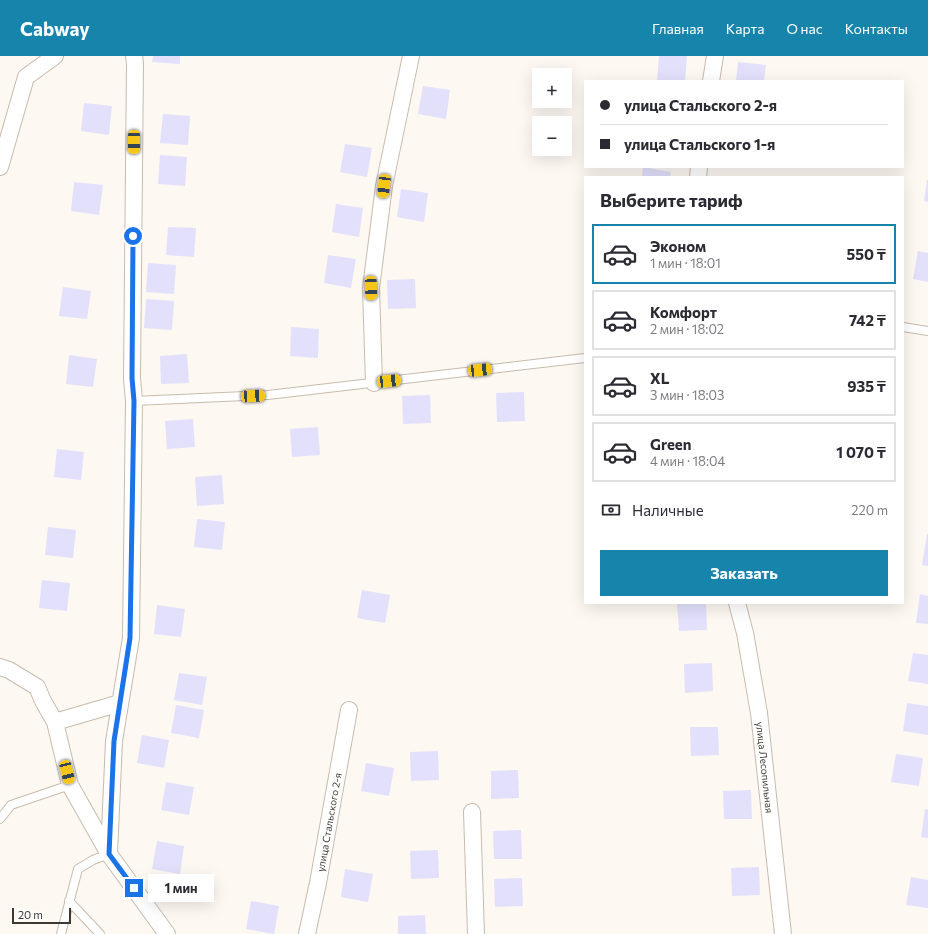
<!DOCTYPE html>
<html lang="ru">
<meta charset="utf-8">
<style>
:root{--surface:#fff;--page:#f7f7f7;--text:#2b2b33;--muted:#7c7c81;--line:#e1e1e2;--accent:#1784ac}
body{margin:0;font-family:Commissioner,sans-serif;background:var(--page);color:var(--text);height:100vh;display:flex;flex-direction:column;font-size:15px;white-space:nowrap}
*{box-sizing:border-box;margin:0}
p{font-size:13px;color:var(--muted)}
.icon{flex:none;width:22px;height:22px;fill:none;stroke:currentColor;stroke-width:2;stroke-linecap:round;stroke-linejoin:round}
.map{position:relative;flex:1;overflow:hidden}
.details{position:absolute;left:584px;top:120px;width:320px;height:428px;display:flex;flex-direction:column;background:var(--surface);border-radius:0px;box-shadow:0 4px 16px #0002}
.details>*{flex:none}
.guide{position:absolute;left:584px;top:24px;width:320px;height:88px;border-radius:0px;box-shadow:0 4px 16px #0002;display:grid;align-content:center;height:88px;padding:0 16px;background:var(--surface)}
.fabs{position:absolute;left:532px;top:12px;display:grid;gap:8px}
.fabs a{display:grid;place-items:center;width:40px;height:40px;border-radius:0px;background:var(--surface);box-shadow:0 4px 16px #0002;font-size:20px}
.scale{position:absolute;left:12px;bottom:10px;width:59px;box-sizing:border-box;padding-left:4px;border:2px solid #3d3832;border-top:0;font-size:11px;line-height:14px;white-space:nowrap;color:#3d3832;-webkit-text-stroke:3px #fff;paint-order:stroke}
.end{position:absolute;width:18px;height:18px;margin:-9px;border:5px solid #1a73e8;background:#fff;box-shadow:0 0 0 2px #fff}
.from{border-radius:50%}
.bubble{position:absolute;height:28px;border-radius:0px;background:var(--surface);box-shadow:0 4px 16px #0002;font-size:13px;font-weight:700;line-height:28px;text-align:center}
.car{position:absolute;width:12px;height:24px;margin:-12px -6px;border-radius:5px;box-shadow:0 0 3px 1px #0007;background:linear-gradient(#f5c518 24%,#345 0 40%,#f5c518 0 76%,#345 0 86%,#f5c518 0)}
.guide b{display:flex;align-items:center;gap:14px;height:38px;font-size:15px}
.guide b+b{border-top:1px solid var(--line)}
.guide i{width:10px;height:10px;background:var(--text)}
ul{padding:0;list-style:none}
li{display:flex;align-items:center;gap:12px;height:60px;margin:0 8px 6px;padding:0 8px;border:2px solid var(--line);border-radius:0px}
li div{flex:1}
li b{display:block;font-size:15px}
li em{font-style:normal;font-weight:700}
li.selected{border-color:var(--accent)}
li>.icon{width:36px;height:36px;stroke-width:1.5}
h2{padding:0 16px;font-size:18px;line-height:48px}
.pay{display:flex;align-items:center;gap:10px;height:44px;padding:0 16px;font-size:15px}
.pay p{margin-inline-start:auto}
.button{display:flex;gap:8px;margin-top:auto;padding:8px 16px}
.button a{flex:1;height:46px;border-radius:0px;background:var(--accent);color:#fff;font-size:16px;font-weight:700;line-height:46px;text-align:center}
header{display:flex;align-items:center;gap:24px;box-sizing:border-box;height:56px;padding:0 20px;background:var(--accent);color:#fff}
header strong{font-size:19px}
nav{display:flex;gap:22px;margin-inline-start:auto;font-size:14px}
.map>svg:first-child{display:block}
.building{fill:#e3e0fc}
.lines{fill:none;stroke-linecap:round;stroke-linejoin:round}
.service-casing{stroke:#c8bbad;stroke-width:10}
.minor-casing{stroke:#c8bbad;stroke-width:18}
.service{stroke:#fff;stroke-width:8}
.minor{stroke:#fff;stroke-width:16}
.route{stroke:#1a73e8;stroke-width:5}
.labels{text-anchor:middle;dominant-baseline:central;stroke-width:3.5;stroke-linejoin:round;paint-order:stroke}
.street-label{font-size:10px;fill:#3d3832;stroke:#fff}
</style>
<header>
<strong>Cabway</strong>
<nav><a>Главная</a><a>Карта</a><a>О нас</a><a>Контакты</a></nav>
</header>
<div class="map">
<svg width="928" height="878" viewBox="0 0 928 878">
<rect width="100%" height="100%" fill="#fdf8f2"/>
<!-- building -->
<path class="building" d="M153 0H180V8L152 6Z
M659 0H687L685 25 657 24Z
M738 6 766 9 764 25H736Z
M423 30 450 34 446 63 418 58Z
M84 47 112 50 109 79 81 75Z
M163 58 190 60 188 89 160 87Z
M345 88 372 92 367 121 340 116Z
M160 99 187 101 185 130 158 128Z
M643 111 671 116 670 121H642Z
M927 124H928V146L924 145Z
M74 126 103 129 99 159 71 155Z
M401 133 428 137 424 166 397 161Z
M336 148 363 152 359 181 332 176Z
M168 171 196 172 194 201 166 199Z
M918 195 928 197V226L913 223Z
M328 199 356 203 351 232 324 227Z
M148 207 176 209 174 238 146 236Z
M415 223 416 252 388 253 387 224Z
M63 231 91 235 87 263 59 260Z
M146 243 174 245 172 274 144 272Z
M291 271 319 273 318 302 290 300Z
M187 298 189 327 161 328 160 300Z
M69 299 97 303 93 331 66 328Z
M524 336 525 365 497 366 496 337Z
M430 339 431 367 403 368 402 340Z
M193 363 195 391 167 393 165 365Z
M318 371 320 399 292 401 290 373Z
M57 393 84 396 81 424 54 421Z
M222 419 224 448 197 450 195 421Z
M197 463 225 466 222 494 194 491Z
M48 471 76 474 73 502 45 499Z
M927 478H928V510L922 509Z
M42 524 70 527 67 555 39 552Z
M362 534 390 539 385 567 357 562Z
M920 538 928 540V568L916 567Z
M677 547H706L707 574 679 575Z
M157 549 185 553 181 581 154 578Z
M913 597 928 599V628L908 625Z
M712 607 713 635 685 637 684 608Z
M179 617 207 621 202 649 174 644Z
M907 647 928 650V679L903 675Z
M176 649 204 654 199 682 171 677Z
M690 671H718L719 699 691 700Z
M142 679 169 684 164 712 137 707Z
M438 695 439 724 411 725 410 696Z
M896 698 923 702 919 730 891 726Z
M366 707 394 712 389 740 361 735Z
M518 714 519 742 491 743V715Z
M166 726 194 731 189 759 161 754Z
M751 734 752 763H724L723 735Z
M925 753 928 754V782L921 781Z
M521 774 522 803H494L493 775Z
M157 785 184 790 180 818 152 813Z
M438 794 439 822 411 823 410 795Z
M759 811 760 839 732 840 731 812Z
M345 813 373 818 368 846 341 841Z
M911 821 928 824V852L906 849Z
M522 822 523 850 495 851 494 823Z
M251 845 279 850 274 878 246 873Z
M425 859 426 878H398V860Z"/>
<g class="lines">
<!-- service casing -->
<g class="service-casing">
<path id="service" d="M903 271 928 275
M134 345 268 339 585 302
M0 763 11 749 70 729
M69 845 100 878
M61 878 78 813 93 804 109 798"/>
</g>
<!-- minor casing -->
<g class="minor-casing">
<g id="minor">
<path d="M711 25 715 0"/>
<path d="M0 111 26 21 55 0"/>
<path d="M698 121 699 111"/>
<path d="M374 327 371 232 384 130 411 0"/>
<path id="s1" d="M737 547 745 577 759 657 783 878"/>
<path d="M0 611 9 614 37 631 43 645 55 666 70 729 109 798 167 878"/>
<path d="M55 666 120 647"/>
<path d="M472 756 476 878"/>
<path d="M109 798 114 685 131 582 134 345 132 322 135 7 134 0"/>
<path id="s2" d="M307 878 318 827 349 654"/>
</g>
</g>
<!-- service -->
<use href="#service" class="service"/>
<!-- minor -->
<use href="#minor" class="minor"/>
</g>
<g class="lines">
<!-- route -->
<path class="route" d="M133 180 132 322 134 345 130 582 114 685 109 798 134 832"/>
</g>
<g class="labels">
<!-- street labels -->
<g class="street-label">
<text stroke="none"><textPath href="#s1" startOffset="167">улица Лесопильная</textPath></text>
<text stroke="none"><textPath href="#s2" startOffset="114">улица Стальского 2-я</textPath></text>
</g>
</g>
</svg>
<div class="fabs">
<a>+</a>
<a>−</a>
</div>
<div class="scale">20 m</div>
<i class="end from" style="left:133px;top:180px"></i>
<i class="end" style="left:134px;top:832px"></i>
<div class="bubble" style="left:148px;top:818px;width:66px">1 мин</div>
<i class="car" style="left:134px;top:86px;rotate:180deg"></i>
<i class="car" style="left:384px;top:130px;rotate:187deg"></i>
<i class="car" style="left:371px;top:232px;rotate:178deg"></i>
<i class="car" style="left:480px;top:314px;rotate:84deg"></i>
<i class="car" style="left:389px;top:325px;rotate:84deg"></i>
<i class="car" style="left:253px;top:340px;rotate:87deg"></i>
<i class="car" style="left:67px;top:716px;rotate:166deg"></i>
<div class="guide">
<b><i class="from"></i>улица Стальского 2-я</b>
<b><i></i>улица Стальского 1-я</b>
</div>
<section class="details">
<h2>Выберите тариф</h2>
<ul>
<li class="selected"><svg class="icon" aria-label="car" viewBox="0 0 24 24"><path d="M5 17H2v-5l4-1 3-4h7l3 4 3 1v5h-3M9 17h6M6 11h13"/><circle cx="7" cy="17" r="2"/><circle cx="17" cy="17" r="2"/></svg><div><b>Эконом</b><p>1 мин · 18:01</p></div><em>550 ₸</em></li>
<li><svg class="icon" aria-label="car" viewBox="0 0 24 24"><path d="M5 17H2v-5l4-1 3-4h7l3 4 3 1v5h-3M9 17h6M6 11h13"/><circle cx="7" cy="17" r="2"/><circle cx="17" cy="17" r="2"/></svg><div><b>Комфорт</b><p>2 мин · 18:02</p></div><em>742 ₸</em></li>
<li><svg class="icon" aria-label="car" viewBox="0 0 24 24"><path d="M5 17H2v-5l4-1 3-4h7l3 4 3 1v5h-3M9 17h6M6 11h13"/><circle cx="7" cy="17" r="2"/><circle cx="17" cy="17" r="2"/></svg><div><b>XL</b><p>3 мин · 18:03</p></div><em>935 ₸</em></li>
<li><svg class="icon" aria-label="car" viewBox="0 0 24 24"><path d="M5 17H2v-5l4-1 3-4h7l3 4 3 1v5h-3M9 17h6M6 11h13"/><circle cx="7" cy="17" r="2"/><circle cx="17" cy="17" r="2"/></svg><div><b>Green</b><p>4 мин · 18:04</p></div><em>1 070 ₸</em></li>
</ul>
<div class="pay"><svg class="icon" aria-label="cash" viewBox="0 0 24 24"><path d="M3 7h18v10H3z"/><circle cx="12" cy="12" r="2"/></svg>Наличные<p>220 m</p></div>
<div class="button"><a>Заказать</a></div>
</section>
</div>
